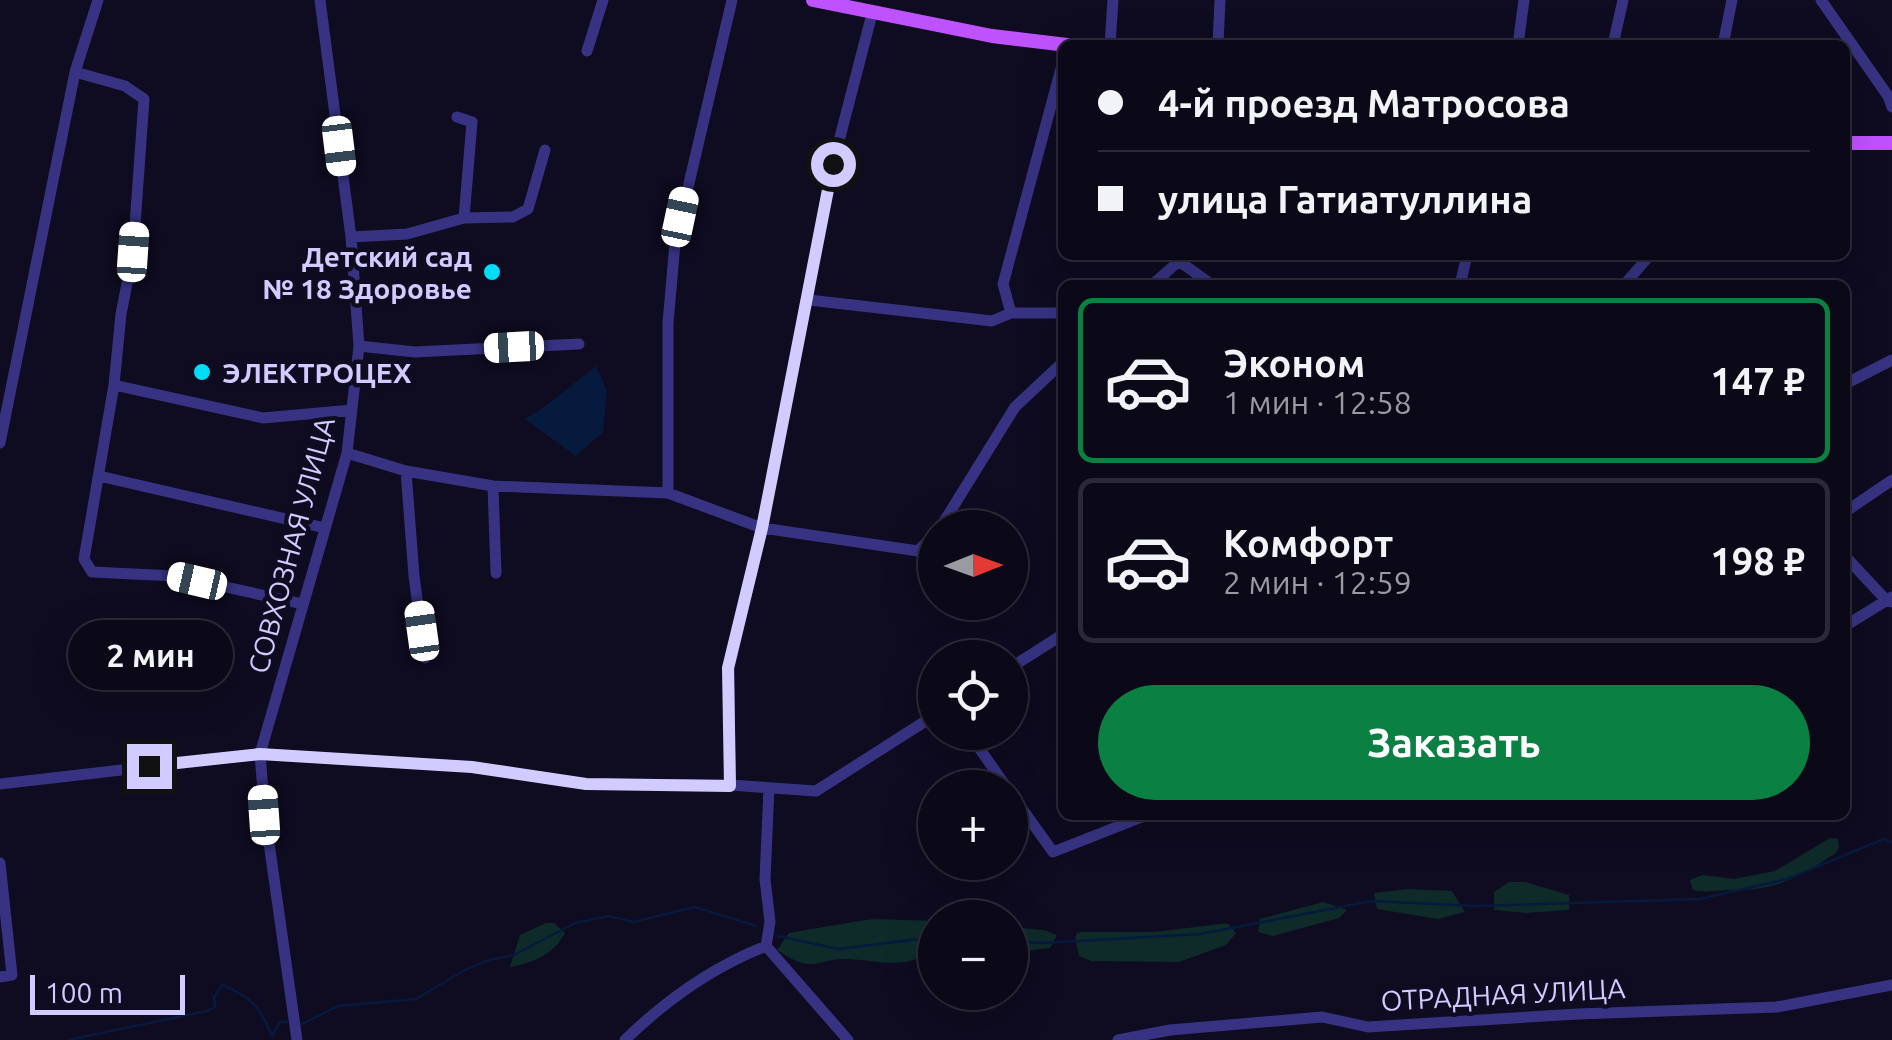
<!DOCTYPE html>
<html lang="ru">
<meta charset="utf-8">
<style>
:root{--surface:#0b0818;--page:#191625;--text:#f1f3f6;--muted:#9a9aa2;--line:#2b2937;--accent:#0b8043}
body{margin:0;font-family:Ubuntu,sans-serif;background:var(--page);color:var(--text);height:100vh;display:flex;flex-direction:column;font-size:38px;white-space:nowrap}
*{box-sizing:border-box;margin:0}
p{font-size:32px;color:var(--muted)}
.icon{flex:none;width:55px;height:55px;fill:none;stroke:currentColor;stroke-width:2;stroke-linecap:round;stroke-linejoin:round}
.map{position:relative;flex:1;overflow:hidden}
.details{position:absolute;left:1058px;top:280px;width:792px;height:540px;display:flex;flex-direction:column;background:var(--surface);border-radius:15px;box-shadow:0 10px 40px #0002,0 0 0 2px var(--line)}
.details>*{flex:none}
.banner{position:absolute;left:1058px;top:40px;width:792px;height:220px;border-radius:15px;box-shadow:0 10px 40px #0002,0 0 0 2px var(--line);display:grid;align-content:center;height:220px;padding:0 40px;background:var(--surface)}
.needle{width:65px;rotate:89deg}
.tools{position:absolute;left:918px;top:510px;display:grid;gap:20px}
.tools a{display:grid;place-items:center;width:110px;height:110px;border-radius:50%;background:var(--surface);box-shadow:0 10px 40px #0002,0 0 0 2px var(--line);font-size:50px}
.scale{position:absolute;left:30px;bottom:25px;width:155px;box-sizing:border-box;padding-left:10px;border:5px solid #d1cbff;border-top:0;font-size:28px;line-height:35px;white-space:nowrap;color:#d1cbff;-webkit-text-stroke:8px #0f0b20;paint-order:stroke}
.end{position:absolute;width:45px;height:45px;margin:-22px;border:12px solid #d1cbff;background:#111;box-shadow:0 0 0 5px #111}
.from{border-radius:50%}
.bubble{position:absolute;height:70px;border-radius:35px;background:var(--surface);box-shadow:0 10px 40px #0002,0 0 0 2px var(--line);font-size:32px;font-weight:700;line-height:70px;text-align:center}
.car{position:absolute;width:30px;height:60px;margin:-30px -15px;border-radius:12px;box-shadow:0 0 8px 2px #0007;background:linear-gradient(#fff 24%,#345 0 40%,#fff 0 76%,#345 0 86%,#fff 0)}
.banner b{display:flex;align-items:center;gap:35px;height:95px;font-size:38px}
.banner b+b{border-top:2px solid var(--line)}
.banner i{width:25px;height:25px;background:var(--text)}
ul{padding:18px 0 0;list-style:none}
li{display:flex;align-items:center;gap:30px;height:165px;margin:0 20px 15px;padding:0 20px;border:5px solid var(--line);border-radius:15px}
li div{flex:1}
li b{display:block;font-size:38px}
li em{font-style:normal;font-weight:700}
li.current{border-color:var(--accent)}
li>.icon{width:90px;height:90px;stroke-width:1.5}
.cta{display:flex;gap:20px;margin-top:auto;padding:20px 40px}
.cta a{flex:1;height:115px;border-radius:60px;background:var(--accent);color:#fff;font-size:40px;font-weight:700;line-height:115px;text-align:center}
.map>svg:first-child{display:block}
.green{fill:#0e2b2a}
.water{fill:#061a3e}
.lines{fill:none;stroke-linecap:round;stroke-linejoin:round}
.stream{stroke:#061a3e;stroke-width:2.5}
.minor{stroke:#373382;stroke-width:11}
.major{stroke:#bf52ff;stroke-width:14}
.route{stroke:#d1cbff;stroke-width:12}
.poi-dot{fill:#00dcf6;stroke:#0f0b20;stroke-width:4}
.labels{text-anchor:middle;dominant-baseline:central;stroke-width:9;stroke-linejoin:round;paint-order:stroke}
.poi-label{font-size:28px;font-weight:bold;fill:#d1cbff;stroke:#0f0b20;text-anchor:end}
.street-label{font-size:28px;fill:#d1cbff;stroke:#0f0b20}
</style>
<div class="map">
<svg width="1892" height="1040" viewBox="0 0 1892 1040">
<rect width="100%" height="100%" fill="#0f0b20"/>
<!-- green -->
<path class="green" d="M1830 838 1838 839 1839 847 1836 853C1798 878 1778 890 1732 890 1719 890 1706 893 1693 890L1690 880 1703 875 1734 879 1775 871Z
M1509 882H1525L1569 895V910L1526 913 1494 910V892Z
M1409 889 1452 891 1465 912 1438 919 1377 909 1374 893Z
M1323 902 1347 910 1339 918 1273 936 1258 932 1260 919Z
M873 919 935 921V949C907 971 878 960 845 959 832 958 818 965 806 964 797 963 785 955 777 950L789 933C817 928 844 923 873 919Z
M546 923H554L565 933C554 955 532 963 510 967L520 935Z
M1221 924H1228L1236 933 1226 945 1179 962 1091 961 1079 956 1075 938 1077 933 1083 932H1153Z
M1010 927 1044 930 1057 935 1050 948 1010 953Z"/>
<!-- water -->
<path class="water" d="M596 366 607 391 603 432 576 456 525 419 547 405Z"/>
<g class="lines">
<!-- stream -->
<path class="stream" d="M778 936 838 949 935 937
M1010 941 1043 943 1200 934 1372 901 1476 906 1700 899 1787 879 1884 839 1892 843
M302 1024 338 1006 416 999 465 970 486 961 514 955 575 923 609 916 633 922 695 907 756 926
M68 1040 207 1011 215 1007 214 997 222 985C252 997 260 1007 272 1036L280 1022H287"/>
<!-- minor -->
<path class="minor" d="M1821 0 1888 96 1892 107
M1110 45 1113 0
M1218 45 1220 0
M1518 45 1524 0
M1613 45 1623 0
M1723 45 1732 0
M587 51 603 0
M75 72 125 86 144 99 133 253 121 314 114 385 263 418 352 410
M457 117 472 122 464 218
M351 237 407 234 464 218 513 217 528 209 545 150
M1179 261 1212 285
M1152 285 1179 261 1181 255
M1460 285 1467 255
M1624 285 1650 255
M809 300 992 321 1011 313H1062
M1011 313 1003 284 1062 65
M359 346 415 352 579 344
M1845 384 1892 360
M114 385 84 559 92 572 175 576 303 604
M0 443 75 72 98 0
M347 453 406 471 493 486 668 493 762 528 918 551 935 534
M406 471 414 576 425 658
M99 476 325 528
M493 486 496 573
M668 493V323L675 243 732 0
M1845 512 1892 480
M940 528 1015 407 1062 363
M1845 556 1886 600 1892 602
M1845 626 1892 597
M1010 668 1062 635
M968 732 1007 788
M0 784 260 754 472 767 587 784 730 785 816 791 935 715
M730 785 729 668 762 528 833 164 872 14
M769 788 765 879 770 922 766 946 848 1040
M1010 792 1053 852 1147 815
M0 863 12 975 0 977
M297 1040 265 815 260 754 347 453 359 346 351 237 320 0
M625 1040C666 1000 712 967 766 946
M1118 1040 1170 1030 1322 1017 1368 1027 1578 1014 1777 1007 1892 985"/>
<!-- major -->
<path class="major" d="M813 0 992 36 1067 45
M1845 143H1892"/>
</g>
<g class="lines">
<!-- route -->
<path class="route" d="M149 766 260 754 472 767 586 784 730 786 728 668 762 528 833 164"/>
</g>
<!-- markers -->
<g class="poi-dot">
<circle cx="492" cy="272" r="10"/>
<circle cx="202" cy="372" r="10"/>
</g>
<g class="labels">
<!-- poi labels -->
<g class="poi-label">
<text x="472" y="256">Детский сад<tspan x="472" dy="32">№ 18 Здоровье</tspan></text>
<text x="222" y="372" text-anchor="start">ЭЛЕКТРОЦЕХ</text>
</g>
<!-- street labels -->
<g class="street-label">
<text transform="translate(291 545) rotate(-75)">СОВХОЗНАЯ УЛИЦА</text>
<text transform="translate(1503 994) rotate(-3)">ОТРАДНАЯ УЛИЦА</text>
</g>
</g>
</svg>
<div class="tools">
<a><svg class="needle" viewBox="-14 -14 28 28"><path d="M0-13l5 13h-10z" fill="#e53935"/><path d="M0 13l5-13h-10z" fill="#9a9aa2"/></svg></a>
<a><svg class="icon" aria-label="locate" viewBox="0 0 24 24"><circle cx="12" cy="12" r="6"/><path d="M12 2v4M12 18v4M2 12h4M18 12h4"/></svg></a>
<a>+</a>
<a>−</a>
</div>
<div class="scale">100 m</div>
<i class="end from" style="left:833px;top:164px"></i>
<i class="end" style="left:149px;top:766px"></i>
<div class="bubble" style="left:68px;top:620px;width:165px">2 мин</div>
<i class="car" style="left:339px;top:146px;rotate:173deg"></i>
<i class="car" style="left:680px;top:217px;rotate:12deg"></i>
<i class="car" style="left:133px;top:252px;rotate:4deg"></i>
<i class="car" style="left:514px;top:347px;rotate:267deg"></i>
<i class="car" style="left:197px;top:581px;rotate:283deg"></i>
<i class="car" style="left:422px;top:631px;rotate:352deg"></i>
<i class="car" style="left:264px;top:815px;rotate:356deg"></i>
<div class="banner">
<b><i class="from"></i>4-й проезд Матросова</b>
<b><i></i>улица Гатиатуллина</b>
</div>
<section class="details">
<ul>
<li class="current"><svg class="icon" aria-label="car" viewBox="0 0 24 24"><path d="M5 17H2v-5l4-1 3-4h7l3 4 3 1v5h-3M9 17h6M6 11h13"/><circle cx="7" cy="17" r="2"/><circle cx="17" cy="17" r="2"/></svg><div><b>Эконом</b><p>1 мин · 12:58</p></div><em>147 ₽</em></li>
<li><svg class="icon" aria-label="car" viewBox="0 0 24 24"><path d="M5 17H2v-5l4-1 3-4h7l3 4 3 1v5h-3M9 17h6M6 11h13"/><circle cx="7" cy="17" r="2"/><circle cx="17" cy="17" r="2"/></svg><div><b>Комфорт</b><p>2 мин · 12:59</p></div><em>198 ₽</em></li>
</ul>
<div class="cta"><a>Заказать</a></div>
</section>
</div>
